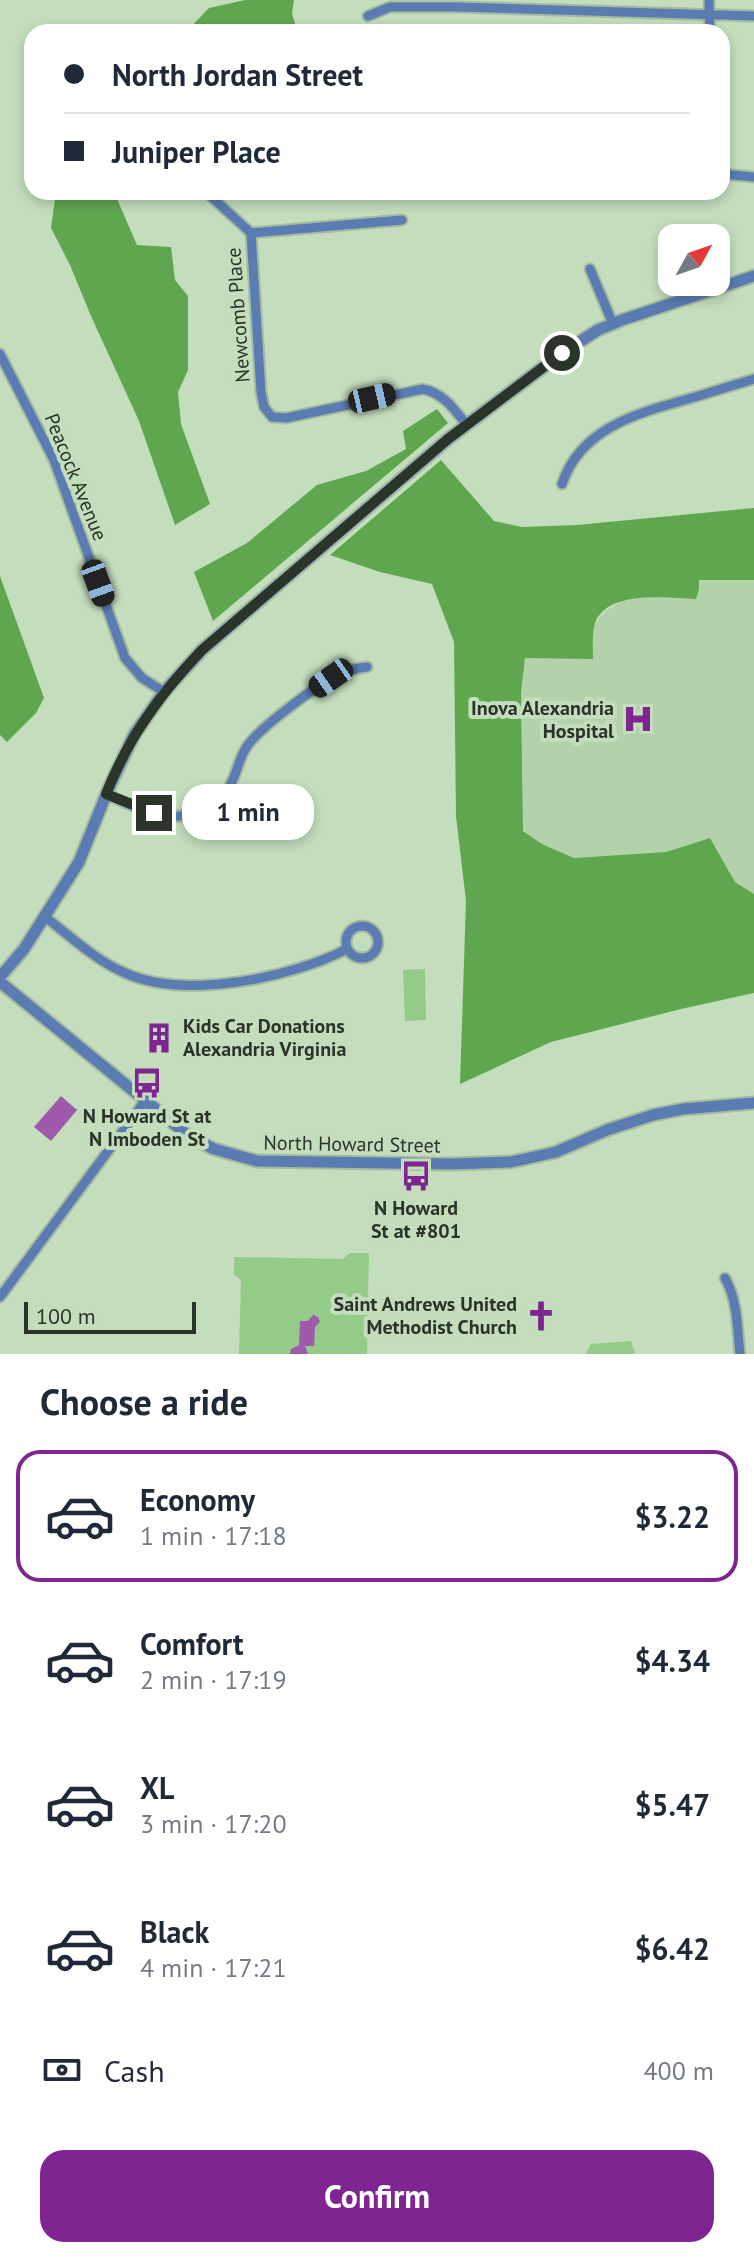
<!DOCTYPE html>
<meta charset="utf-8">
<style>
:root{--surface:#fff;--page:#f6f6f7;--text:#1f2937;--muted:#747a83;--line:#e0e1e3;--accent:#7f2592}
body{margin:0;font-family:"PT Sans",sans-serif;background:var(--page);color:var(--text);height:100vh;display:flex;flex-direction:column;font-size:30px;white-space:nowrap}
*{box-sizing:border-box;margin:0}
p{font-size:26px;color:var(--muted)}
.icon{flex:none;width:44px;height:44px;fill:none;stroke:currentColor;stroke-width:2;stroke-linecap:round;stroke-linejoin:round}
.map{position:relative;height:1354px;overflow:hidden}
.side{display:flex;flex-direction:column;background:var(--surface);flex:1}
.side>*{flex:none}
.banner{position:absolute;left:24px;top:24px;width:706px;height:176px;border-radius:24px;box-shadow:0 4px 12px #0003;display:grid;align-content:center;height:176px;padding:0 40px;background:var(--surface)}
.needle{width:52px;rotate:50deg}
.controls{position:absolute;left:658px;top:224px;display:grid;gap:16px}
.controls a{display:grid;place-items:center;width:72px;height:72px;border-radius:16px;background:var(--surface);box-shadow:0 4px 12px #0003;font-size:40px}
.scale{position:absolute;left:24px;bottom:20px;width:172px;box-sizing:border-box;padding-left:8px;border:4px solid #2a3428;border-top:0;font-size:22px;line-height:28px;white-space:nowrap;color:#2a3428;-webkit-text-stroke:6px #c3ddbd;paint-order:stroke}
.end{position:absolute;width:36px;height:36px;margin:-18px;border:10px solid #2a3428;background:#fff;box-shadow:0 0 0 4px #fff}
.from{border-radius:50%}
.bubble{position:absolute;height:56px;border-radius:24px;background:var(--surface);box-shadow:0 4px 12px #0003;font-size:26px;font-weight:700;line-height:56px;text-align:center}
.car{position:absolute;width:24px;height:48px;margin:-24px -12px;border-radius:10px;box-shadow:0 0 6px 2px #0007;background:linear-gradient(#222 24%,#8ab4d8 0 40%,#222 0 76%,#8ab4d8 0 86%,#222 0)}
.banner b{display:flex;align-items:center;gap:28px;height:76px;font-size:30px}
.banner b+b{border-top:2px solid var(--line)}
.banner i{width:20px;height:20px;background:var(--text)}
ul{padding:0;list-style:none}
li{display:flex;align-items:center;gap:24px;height:132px;margin:0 16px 12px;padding:0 24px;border:4px solid transparent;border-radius:24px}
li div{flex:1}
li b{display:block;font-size:30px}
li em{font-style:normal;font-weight:700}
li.current{border-color:var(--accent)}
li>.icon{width:72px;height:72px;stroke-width:1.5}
h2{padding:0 40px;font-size:36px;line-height:96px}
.pay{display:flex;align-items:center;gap:20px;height:88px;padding:0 40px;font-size:30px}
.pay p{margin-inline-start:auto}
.primary-button{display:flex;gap:16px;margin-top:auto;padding:16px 40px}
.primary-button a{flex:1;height:92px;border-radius:24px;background:var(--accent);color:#fff;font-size:32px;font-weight:700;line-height:92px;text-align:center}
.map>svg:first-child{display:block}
.built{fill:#b3d2ac}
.green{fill:#94cb88}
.forest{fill:#5fa74e}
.water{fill:#9f5aae}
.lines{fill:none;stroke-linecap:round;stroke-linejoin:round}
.minor-casing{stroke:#a4bb9f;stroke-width:13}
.tertiary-casing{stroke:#a4bb9f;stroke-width:15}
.minor{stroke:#5b7cb2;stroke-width:9}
.tertiary{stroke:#5b7cb2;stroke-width:11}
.route{stroke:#2a3428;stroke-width:10}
.labels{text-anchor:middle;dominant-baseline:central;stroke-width:8;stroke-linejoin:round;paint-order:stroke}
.street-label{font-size:20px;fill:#2a3428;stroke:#c3ddbd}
.poi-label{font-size:20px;font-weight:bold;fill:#2a3428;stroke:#c3ddbd;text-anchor:end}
</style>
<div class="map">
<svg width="754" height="1354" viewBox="0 0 754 1354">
<rect width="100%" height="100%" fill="#c3ddbd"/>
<!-- built -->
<path class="built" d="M698 580H754V894L735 882 710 838 666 852 574 858 542 844 523 830 521 692 525 657 595 624 606 611 625 599 651 597Z"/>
<!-- green -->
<path class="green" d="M425 969 426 1020 405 1021 403 970Z
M350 1253H369L367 1354H239L241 1280 234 1275V1257L343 1259Z
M631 1341 635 1354H586L591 1344Z"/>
<!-- forest -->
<path class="forest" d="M245 0H294L292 14 298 32H186L209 8Z
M56 192H114L137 245 171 247 175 280 188 296V370L178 392 181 424 210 504 175 525 139 421 91 316 70 265 51 228Z
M437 409 448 423 213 621 194 572 247 543 317 485 366 471 406 449 403 431Z
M441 460 494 521 522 527 577 525 754 508V580H699V589L696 599C668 598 602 589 594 627 592 637 593 649 593 659L525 658 521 692 523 831 542 844 574 858 666 852 710 838 735 882 754 894V993L681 1009 551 1042 460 1084 466 901 456 816 454 642 432 584 380 572 330 555Z
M0 576 44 698 36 713 7 742 0 735Z"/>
<!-- water -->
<path class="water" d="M61 1096 77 1110 51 1141 34 1127Z
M313 1315 318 1317 320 1322 315 1327 314 1346H305L308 1354H290L291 1349 299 1345 300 1321H308Z"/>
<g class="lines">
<!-- minor casing -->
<g class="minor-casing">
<path id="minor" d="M709 0 710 32
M368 16 390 7H457L754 16
M722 174 754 177
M206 192 251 233 261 392 264 407 272 417 286 418 423 389C443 393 454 409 466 424
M251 233 402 220
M590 269 613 324
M0 354 54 460 125 658 142 678 164 692
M562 484C581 426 642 412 695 397 714 391 734 385 754 379
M106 794C124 802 145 813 164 816 189 819 214 808 229 787 237 775 238 760 246 748 257 729 322 681 343 672 351 669 359 668 367 667
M44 916C70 936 95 960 125 973 185 1000 291 978 347 949
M346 942a16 16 0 1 1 32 0a16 16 0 1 1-32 0Z
M725 1278C738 1301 737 1328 740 1354
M0 1297 145 1101"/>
</g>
<!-- tertiary casing -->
<g class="tertiary-casing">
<path id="tertiary" d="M0 977 24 949 79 862 108 790 134 735 164 692 202 650 448 439 562 353 598 330 622 320 754 276
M0 982 190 1137 214 1149 257 1161 451 1164 511 1162 556 1152 607 1130 653 1115 683 1109 754 1103"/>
</g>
<!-- minor -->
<use href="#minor" class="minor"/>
<!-- tertiary -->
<use href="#tertiary" class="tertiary"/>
</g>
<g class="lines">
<!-- route -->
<path class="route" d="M154 813 106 794C128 738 161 693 202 650L448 439 562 353"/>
</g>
<!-- icons -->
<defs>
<g id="hospital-bare" transform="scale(2.4)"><path d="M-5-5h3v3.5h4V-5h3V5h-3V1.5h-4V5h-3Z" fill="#7f2592" stroke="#c3ddbd" stroke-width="2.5" paint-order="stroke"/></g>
<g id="building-bare" transform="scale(2.4)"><path d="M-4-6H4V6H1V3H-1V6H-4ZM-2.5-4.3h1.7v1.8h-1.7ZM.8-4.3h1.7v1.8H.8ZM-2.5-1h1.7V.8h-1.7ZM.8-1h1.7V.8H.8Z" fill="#7f2592" stroke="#c3ddbd" stroke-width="2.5" paint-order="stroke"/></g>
<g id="bus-bare" transform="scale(2.4)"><path d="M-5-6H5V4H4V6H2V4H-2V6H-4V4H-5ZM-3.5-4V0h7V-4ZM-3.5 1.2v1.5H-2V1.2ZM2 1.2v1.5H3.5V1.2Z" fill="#7f2592" stroke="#c3ddbd" stroke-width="2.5" paint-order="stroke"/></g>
<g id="church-bare" transform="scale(2.4)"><path d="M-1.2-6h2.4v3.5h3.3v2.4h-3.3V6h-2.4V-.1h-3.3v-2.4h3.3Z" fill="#7f2592" stroke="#c3ddbd" stroke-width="2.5" paint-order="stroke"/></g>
</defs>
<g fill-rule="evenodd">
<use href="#hospital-bare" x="638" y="719"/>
<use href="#building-bare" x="159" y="1038"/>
<use href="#bus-bare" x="147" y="1083"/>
<use href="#bus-bare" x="416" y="1176"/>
<use href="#church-bare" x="541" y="1316"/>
</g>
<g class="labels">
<!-- street labels -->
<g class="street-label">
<text transform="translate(238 315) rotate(-94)">Newcomb Place</text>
<text transform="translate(76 477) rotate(68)">Peacock Avenue</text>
<text transform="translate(352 1144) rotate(1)">North Howard Street</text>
</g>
<!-- poi labels -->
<g class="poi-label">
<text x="614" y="708">Inova Alexandria<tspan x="614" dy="23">Hospital</tspan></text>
<text x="183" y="1026" text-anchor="start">Kids Car Donations<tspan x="183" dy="23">Alexandria Virginia</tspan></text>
<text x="147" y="1116" text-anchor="middle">N Howard St at<tspan x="147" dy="23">N Imboden St</tspan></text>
<text x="416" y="1208" text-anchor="middle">N Howard<tspan x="416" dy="23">St at #801</tspan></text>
<text x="517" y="1304">Saint Andrews United<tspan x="517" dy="23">Methodist Church</tspan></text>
</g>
</g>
</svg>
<div class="controls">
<a><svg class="needle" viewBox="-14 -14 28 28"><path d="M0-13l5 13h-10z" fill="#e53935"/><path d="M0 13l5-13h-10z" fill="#747a83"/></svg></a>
</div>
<div class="scale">100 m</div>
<i class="end from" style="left:562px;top:353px"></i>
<i class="end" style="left:154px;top:813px"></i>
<div class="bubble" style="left:182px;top:784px;width:132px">1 min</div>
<i class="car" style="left:372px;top:398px;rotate:77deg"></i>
<i class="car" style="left:98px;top:583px;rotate:160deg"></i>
<i class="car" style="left:331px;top:678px;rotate:235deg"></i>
<div class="banner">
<b><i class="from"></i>North Jordan Street</b>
<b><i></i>Juniper Place</b>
</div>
</div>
<section class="side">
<h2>Choose a ride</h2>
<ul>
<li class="current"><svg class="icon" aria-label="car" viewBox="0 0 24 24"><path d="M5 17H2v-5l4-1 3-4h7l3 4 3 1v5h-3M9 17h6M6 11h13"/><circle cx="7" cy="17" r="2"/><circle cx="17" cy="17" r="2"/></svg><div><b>Economy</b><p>1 min · 17:18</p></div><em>$3.22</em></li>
<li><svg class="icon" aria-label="car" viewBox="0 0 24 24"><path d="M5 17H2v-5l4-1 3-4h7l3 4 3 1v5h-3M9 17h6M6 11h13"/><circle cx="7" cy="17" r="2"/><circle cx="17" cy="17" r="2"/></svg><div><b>Comfort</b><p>2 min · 17:19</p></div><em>$4.34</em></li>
<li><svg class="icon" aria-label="car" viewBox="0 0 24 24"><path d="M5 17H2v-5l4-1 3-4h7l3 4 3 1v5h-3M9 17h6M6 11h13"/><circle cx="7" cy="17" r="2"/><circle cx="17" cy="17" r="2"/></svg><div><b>XL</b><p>3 min · 17:20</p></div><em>$5.47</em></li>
<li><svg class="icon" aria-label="car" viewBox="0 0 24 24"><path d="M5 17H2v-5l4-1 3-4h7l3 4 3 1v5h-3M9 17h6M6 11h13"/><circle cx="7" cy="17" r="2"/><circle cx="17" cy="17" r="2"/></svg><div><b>Black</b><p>4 min · 17:21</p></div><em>$6.42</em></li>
</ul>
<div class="pay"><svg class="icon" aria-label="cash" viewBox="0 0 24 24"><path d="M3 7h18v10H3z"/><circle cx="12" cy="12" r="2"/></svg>Cash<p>400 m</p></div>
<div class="primary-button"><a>Confirm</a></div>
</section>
